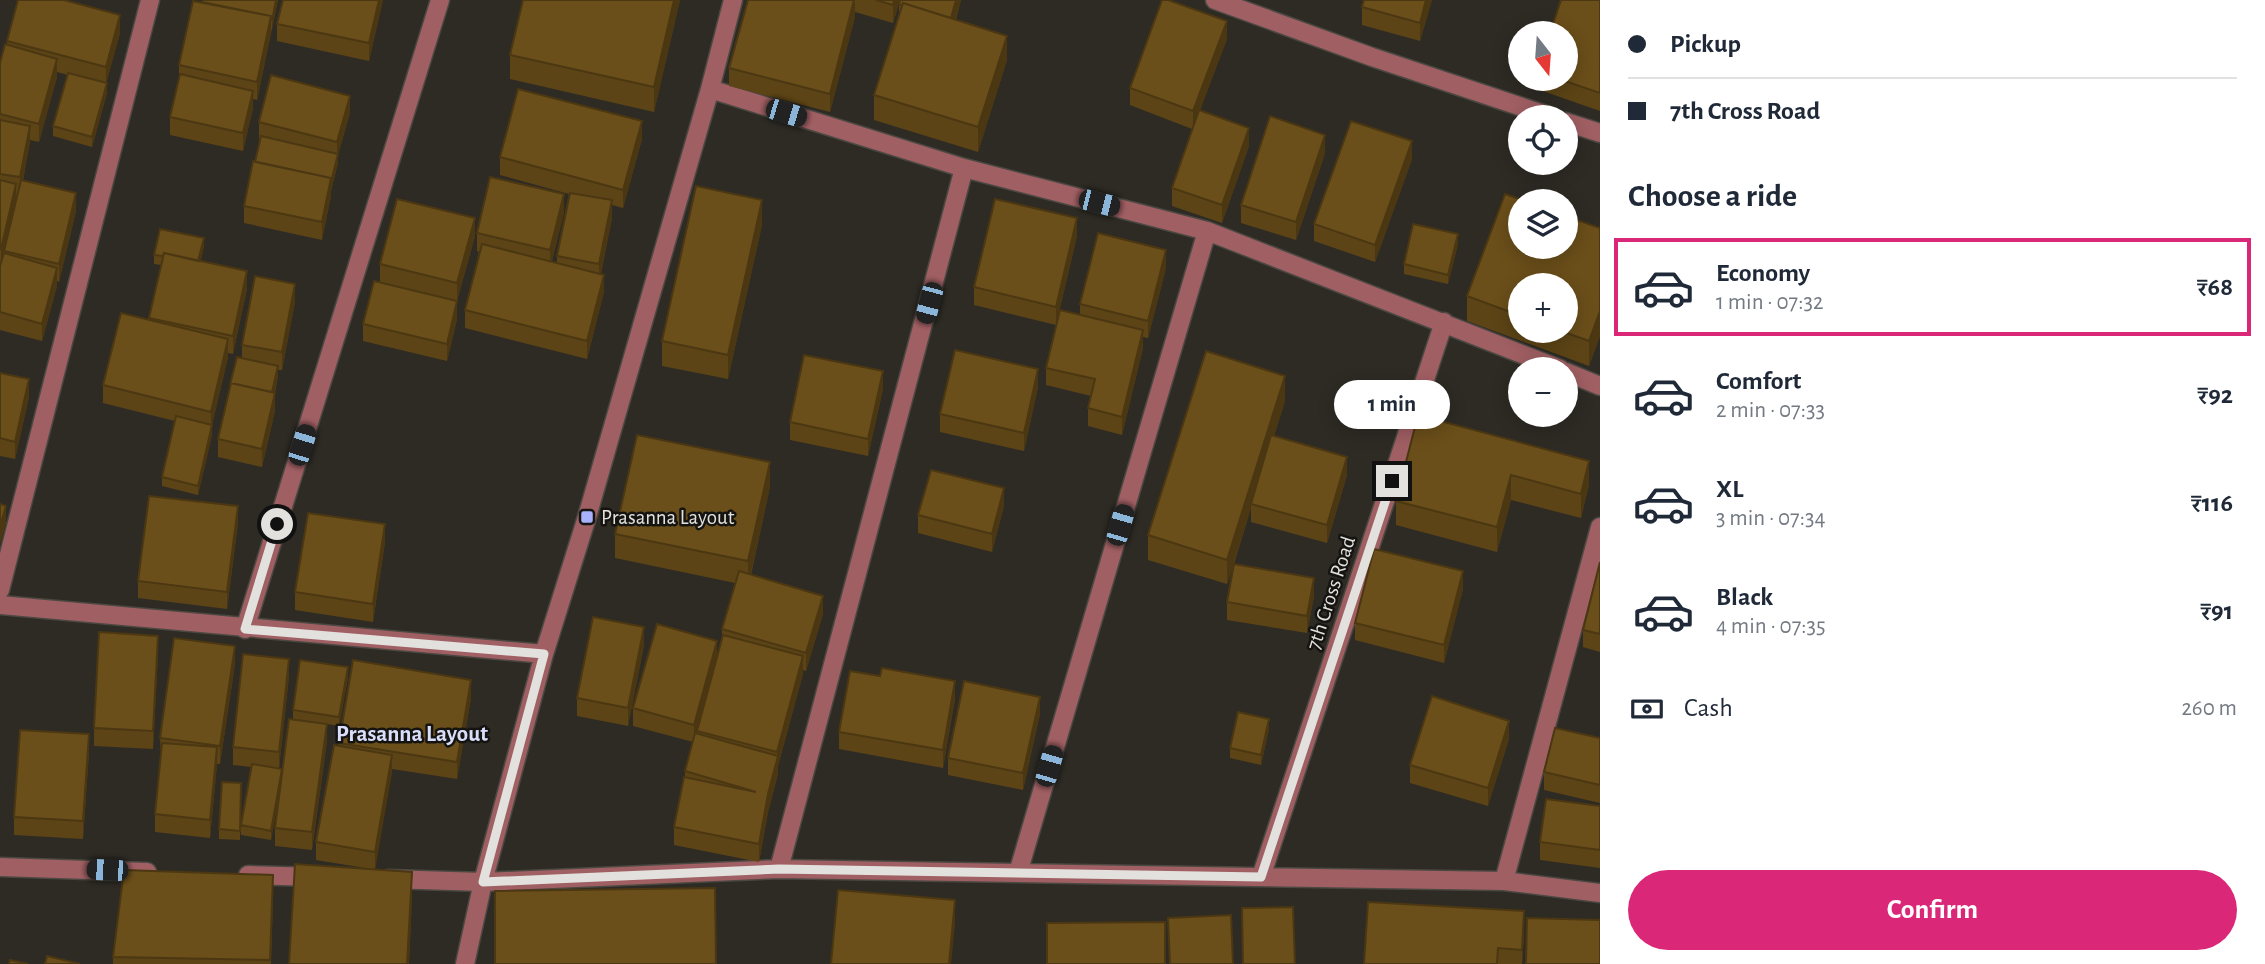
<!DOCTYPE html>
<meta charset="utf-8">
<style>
:root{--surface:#fff;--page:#f6f6f7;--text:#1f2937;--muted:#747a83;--line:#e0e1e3;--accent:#db2777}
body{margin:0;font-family:"Alegreya Sans",sans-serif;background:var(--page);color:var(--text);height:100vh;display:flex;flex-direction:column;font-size:26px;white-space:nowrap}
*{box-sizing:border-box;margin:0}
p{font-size:23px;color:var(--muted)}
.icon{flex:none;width:38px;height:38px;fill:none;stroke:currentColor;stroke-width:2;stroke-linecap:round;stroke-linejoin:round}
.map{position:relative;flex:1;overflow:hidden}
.panel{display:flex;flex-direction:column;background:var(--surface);width:665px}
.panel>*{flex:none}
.hud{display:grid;align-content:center;height:154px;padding:0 28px;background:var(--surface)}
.needle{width:46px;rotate:163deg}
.controls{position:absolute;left:1508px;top:21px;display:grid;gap:14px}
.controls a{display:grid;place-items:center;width:70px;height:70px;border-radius:50%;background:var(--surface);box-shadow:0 4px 18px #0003;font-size:35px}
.end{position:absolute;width:32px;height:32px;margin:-16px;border:9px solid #e3e1dd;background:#111;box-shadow:0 0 0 4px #111}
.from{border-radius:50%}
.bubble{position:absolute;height:49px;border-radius:24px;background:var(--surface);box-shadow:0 4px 18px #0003;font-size:23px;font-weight:700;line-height:49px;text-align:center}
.car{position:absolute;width:21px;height:42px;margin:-21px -10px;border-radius:9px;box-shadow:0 0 5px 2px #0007;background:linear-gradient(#222 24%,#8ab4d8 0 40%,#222 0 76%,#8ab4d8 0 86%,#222 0)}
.hud b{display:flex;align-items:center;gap:24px;height:66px;font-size:26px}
.hud b+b{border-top:2px solid var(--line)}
.hud i{width:18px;height:18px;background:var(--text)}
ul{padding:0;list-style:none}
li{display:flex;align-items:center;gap:21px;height:98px;margin:0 14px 10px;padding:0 14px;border:4px solid transparent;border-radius:0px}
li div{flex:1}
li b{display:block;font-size:26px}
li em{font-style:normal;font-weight:700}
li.active{border-color:var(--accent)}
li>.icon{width:63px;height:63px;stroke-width:1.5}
h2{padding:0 28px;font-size:32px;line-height:84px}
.pay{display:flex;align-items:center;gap:18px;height:77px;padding:0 28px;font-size:26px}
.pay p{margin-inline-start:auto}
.action{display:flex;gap:14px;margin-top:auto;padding:14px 28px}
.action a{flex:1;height:80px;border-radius:42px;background:var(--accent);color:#fff;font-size:28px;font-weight:700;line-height:80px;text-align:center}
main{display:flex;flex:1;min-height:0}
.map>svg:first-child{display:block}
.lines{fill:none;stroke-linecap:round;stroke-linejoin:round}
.minor-casing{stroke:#4b4842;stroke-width:21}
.minor{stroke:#a05f63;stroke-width:18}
.wall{fill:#5c4416;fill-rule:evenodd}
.shaded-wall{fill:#4b3712}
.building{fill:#6b4f1a;stroke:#4b3712;stroke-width:2}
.route{stroke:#e3e1dd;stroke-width:9}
.poi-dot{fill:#a7b1fc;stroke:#151411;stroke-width:2.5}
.labels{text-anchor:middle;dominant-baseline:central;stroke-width:5;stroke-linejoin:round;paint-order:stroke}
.poi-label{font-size:21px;fill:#e3e1dd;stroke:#151411;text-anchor:start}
.street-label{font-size:21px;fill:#e3e1dd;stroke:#151411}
.neighbourhood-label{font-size:23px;font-weight:bold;fill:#d9defb;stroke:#151411}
</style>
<main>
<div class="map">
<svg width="1600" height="964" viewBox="0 0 1600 964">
<rect width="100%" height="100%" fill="#2e2b25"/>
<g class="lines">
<!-- minor casing -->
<g class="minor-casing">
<path id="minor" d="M1215 0 1372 57 1552 117
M710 89 964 168 1207 231 1560 369
M1566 122 1600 133
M1566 372 1600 386
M0 590 150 0
M0 605 544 654
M245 629 440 0
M0 867 147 872
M779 869 964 168
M1018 873 1207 231
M248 875 318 877
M1261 877 1444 322
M388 879 483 882 779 869 1504 881 1600 893
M1504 881 1600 527
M465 964 483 882 544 654 587 517 710 89 733 0"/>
</g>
<!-- minor -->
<use href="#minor" class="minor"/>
</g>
<!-- wall -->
<path class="wall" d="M278 0 257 100 253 99V108L243 151 170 135V117L179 78V65L202 2Z
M283 0H383L369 61 277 41V24Z
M680 0 654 112 510 79V55Z
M748 0H900L893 23 855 12V17L830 112 729 86V68Z
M900 0H961L956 20 1007 60 978 152 874 120V95L899 16V5Z
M1364 0H1432L1420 41 1362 25V7Z
M1600 0V111L1537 89V79H1566Z
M120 33 106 83 107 93 92 147 53 136V126L68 75 57 72V77L39 142 30 140 23 181 76 211 59 282 57 281V286L42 341 0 330V63L7 45V41Z
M1227 39 1200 110 1249 146 1222 223 1172 206V188L1192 129 1130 105V88Z
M350 113 338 155V163L331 191V196L322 240 244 223V206L260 140H259V122Z
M642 139 623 208 612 205V218L601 274 604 292 587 359 465 328V310L479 252 477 251V233L564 212 552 261 557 263V256L569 194 500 175V157Z
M1325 153 1296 240 1241 223V205Z
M1412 159 1375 262 1314 241V224Z
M762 225 728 379 662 366V341Z
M1600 228V336L1589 366 1467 321V296ZM1521 285 1566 331H1521Z
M475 236 457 301V319L447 361 363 341V324L380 282V264Z
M1077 236 1056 325 974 305V287Z
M1458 244 1448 284 1404 274V264Z
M204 247 200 261 247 289 233 354 228 353V357L212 425V435L198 495 162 486V477L175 421 103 403V385L149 320 161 265 154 264V255Z
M1166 268 1148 338 1143 337V348L1122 435 1088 426V408L1091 396 1046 385V368L1080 315V304Z
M295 302 282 370H278V376L275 393V411L262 467 218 457V439L242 358V345Z
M0 373 29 397 15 459 0 456Z
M1038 387 1024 451 940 432V414Z
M883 389 868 456 790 440V422Z
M1285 401 1274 436 1347 475 1327 543 1251 522V508L1234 564 1314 596 1307 633 1227 620V602L1234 564 1227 584 1148 560V535Z
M1418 415 1589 485 1581 518 1511 500 1497 552 1396 525V501Z
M770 487 751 575 823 614 806 671 803 670V674L778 766V774L768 812 759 862 674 845V827L685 778V771L693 742 633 726V708L717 657 722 641V629L735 583 615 558V534Z
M1004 506 992 552 918 533V515Z
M238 523 227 609 138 598V581Z
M385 542 373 622 295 610V592Z
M1600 562V652L1583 647V630Z
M1463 589 1444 663 1355 640V623Z
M644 645 628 726 577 716V698Z
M158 653 153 749 94 746V728Z
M235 664 220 764H217L210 838 155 832V814L161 756 160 738Z
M289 676 279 769 282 775 293 719V710L348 677 339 726 327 724V741L312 850 275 846V828L280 788 271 840 241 835V825L251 767 233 765V747Z
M880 676 955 699 943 768 839 749V732Z
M471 698 457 779 392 769 375 869 412 896 409 964H289L371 869 316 860V842L339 743Z
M1040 714 1023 790 948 775V758Z
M1269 729 1261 765 1230 758V748Z
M1600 738V803L1544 790V772Z
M1509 739 1488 806 1410 783V765Z
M89 752 83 839 14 835V817Z
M241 783 240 840 219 839V829Z
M1600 806V868L1540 860V842Z
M273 900 271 964H113V957Z
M1524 935 1522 964H1364Z"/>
<!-- shaded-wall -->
<path class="shaded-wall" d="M276 0H278L272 30V21Z
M379 0H383L369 61V43Z
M674 0H680L654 112V87Z
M855 0V17L830 112V94Z
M894 0H900L893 23V5Z
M956 0H961L951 36V18Z
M1426 0H1432L1420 41V23Z
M120 15V33L106 85V67Z
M271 16V34L257 100V82Z
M1227 21V39L1193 129V111Z
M1007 36V60L978 152V127Z
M57 59V77L39 142V124Z
M107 83V93L92 147V137Z
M253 91V108L243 151V133Z
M350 96V113L338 155V163L331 191V182L337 158V142Z
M642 121V139L623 208V190Z
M30 126V144L20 195V177Z
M1249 128V146L1222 223V205Z
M1325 135V153L1296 240V222Z
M1412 141V159L1375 262V245Z
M331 178V196L322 240V222Z
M16 184V201L4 251 1 267V249Z
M76 193V211L59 282V264Z
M564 194V212L550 268V250Z
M612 200V218L599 282V264Z
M762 200V225L728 379V355Z
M475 218V236L457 301V283Z
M1077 218V236L1056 325V307Z
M1458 234V244L1448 284V275Z
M204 238V247L198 273V264Z
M1166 250V268L1148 338V321Z
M57 268V286L42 341V324Z
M247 271V289L233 354V336Z
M604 275V292L587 359V341Z
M295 284V302L282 370V352Z
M457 301V319L447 361V344Z
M1600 311V336L1589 366V341Z
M1143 330V348L1122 435V417Z
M228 339V357L211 429V412Z
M278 366V376L272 404V395Z
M1038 369V387L1024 451V433Z
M883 371V389L868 456V439Z
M1285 376V401L1252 504H1251V508L1227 584V560Z
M29 379V397L15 459V442Z
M275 393V411L262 467V449Z
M212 425V435L198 495V486Z
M1347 457V475L1327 543V525Z
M1589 461V485L1581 518V494Z
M770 462V487L748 586V561Z
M1511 475V500L1497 552V527Z
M1004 488V506L992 552V534Z
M6 506V524L0 544V526Z
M238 506V523L227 609V592Z
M385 524V542L373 622V604Z
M1463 571V589L1444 663V645Z
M1314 578V596L1307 633V616Z
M823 596V614L806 671V653Z
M644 627V645L628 726V708Z
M158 636V653L153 749V731Z
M717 641V659L694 742V725Z
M235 646V664L220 764V746Z
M803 656V674L778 766V774L768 812 759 862V844L768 794 777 760V752Z
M289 659V676L279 769V752Z
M348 667V677L339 726V717Z
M471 680V698L457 779V762Z
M955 681V699L943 768V750Z
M1040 697V714L1023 790V773Z
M1269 719V729L1261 765V755Z
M1509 721V739L1488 806V788Z
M327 724V741L312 850V832Z
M89 734V752L83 839V821Z
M217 747V765L210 838V820Z
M392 755V773L375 870V852Z
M282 769V778L271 840V831Z
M412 872V896L409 964H407Z
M273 875V900L270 964V960Z
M955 900V925L951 964H949Z
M1524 911V935L1522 964V950Z"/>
<!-- building -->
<path class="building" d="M18 0H64L120 15 106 67 7 41Z
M203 0H276L272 21 271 16 202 2Z
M283 0H379L369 43 277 24Z
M523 0H674L654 87 510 55Z
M748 0H854L830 94 729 68Z
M876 0H894L893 5Z
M900 0H956L951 18 903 3 902 5H899Z
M1162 0H1168L1227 21 1193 111 1130 88Z
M1364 0H1426L1420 23 1362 7Z
M1561 0H1600V93L1559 79H1566V33H1550Z
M193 1 271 16 257 82 179 65Z
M903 3 1007 36 978 127 874 95Z
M5 44 57 59 39 124 0 114V63Z
M68 73 107 83 92 137 53 126Z
M180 74 253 91 243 133 170 117Z
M271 75 350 96 337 142 259 122Z
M518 89 642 121 623 190 500 157Z
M1199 110 1249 128 1222 205 1172 188Z
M1270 116 1325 135 1296 222 1241 205Z
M0 120 30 126 20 177 0 174Z
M1351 121 1412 141 1375 245 1314 224Z
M261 136 338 154 331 182V178L255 162Z
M253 161 331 178 322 222 244 206Z
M490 177 564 194 550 250 477 233Z
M0 180 16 184 1 249H0Z
M21 180 76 193 59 264 4 251Z
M696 186 762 200 728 355 662 341Z
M570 193 612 200 599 264 557 256Z
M1505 194 1525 201H1521V247H1566V216L1600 228V311L1589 341 1561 331H1566V285H1521V316L1467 296Z
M397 199 475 218 457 283 380 264Z
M995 199 1077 218 1056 307 974 287Z
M1413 224 1458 234 1448 275 1404 264Z
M160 229 204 238 198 261 164 253 163 256 154 255Z
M1098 233 1166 250 1148 321 1080 304Z
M482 244 604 275 587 341 465 310Z
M4 253 57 268 42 324 0 312V266Z
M164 253 247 271 233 336 149 318Z
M255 276 295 284 282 352 242 345Z
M374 281 457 301 447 344 363 324Z
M1060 310 1143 330 1122 417 1088 408 1095 379 1046 368Z
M121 313 228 339 211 412 103 385Z
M955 350 1038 369 1024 433 940 414Z
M1206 351 1285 376 1227 560 1148 535Z
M804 355 883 371 868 439 790 422Z
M237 357 278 366 272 392 231 383 230 385Z
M0 373 29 379 15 442 0 438Z
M231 383 275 393 262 449 218 439Z
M1418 415 1589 461 1581 494 1511 475 1497 527 1396 501Z
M176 416 212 425 198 486 162 477Z
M637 435 770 462 748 561 615 534Z
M1271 435 1347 457 1327 525 1251 504Z
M931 470 1004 488 992 534 918 515Z
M149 496 238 506 227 592 138 581Z
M0 504 6 506 0 526Z
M308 513 385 524 373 604 295 592Z
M1374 549 1463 571 1444 645 1355 623Z
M1600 562V634L1583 630Z
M1234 564 1314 578 1307 616 1227 602Z
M739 571 823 596 806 653 722 629Z
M593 617 644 627 628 708 577 698Z
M657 624 717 641 694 725 633 708Z
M99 632 158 636 153 731 94 728Z
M723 635 803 656 777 752 697 731Z
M174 638 235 646 220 746 160 738Z
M243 654 289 659 279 752 233 747Z
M300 660 348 667 339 717 293 710Z
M353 660 471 680 457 762 339 743Z
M882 668 955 681 943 750 839 732 850 671 880 676Z
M964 681 1040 697 1023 773 948 758Z
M1432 696 1509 721 1488 788 1410 765Z
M1238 712 1269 719 1261 755 1230 748Z
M289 719 327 724 312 832 275 828Z
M1555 728 1600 738V785L1544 772Z
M20 730 89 734 83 821 14 817Z
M695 733 778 756 768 794 759 844 674 827 684 777 756 792 685 771Z
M162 743 217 747 210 820 155 814Z
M334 745 392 755 375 852 316 842Z
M252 764 282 769 271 831 241 825Z
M222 782 241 783 240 831 219 829Z
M1546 799 1600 806V850L1540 842Z
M295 864 412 872 407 964H289Z
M124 870 273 875 270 960 113 957Z
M715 888 716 964H495V891Z
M838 890 955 900 949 964H831Z
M1368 902 1524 911 1522 950 1498 948 1497 964H1364Z
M1293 907 1295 964H1243L1242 908Z
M1231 915 1233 964H1170L1168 918Z
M1527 918 1600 920V964H1526Z
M1165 922V964H1047V923Z
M47 956 80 964H45Z
M10 960 28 964H9Z"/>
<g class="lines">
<!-- route -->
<path class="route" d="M277 524 245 629 544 654 483 882 779 869 1261 877 1392 481"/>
</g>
<!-- markers -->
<rect class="poi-dot" x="580" y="510" width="14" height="14" rx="3.5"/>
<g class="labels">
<!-- poi labels -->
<g class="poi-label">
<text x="601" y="517">Prasanna Layout</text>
</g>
<!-- street labels -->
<g class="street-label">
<text transform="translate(1331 593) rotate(-72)">7th Cross Road</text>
</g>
<!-- neighbourhood labels -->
<g class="neighbourhood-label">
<text x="412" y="734">Prasanna Layout</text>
</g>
</g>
</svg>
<div class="controls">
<a><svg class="needle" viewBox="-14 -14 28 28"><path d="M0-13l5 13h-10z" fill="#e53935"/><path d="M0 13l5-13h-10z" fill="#747a83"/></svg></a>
<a><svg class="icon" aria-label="locate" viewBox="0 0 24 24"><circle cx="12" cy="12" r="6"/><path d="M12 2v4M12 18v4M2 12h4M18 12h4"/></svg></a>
<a><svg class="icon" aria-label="layers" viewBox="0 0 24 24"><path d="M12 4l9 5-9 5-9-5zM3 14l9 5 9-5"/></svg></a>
<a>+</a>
<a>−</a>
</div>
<i class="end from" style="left:277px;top:524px"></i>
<i class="end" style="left:1392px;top:481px"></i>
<div class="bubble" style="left:1334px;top:380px;width:116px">1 min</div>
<i class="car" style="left:786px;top:113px;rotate:107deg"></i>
<i class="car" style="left:1099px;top:203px;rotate:104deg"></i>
<i class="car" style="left:929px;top:303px;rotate:195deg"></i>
<i class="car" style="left:302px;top:445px;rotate:17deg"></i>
<i class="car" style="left:1120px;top:525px;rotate:16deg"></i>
<i class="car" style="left:1049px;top:766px;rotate:16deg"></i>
<i class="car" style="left:107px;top:870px;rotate:272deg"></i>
</div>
<section class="panel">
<div class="hud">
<b><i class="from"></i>Pickup</b>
<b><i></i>7th Cross Road</b>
</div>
<h2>Choose a ride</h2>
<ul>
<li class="active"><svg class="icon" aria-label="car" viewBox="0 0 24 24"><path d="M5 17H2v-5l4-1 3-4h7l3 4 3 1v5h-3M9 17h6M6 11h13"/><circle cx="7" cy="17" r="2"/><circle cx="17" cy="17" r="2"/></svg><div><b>Economy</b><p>1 min · 07:32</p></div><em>₹68</em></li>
<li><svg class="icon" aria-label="car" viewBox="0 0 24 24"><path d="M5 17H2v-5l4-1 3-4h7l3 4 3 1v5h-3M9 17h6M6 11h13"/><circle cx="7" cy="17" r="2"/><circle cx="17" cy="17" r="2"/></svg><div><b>Comfort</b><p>2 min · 07:33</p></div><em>₹92</em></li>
<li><svg class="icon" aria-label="car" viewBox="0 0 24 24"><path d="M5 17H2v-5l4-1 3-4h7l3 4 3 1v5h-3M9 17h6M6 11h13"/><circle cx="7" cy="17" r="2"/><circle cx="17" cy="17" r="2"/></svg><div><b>XL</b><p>3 min · 07:34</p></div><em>₹116</em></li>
<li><svg class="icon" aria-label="car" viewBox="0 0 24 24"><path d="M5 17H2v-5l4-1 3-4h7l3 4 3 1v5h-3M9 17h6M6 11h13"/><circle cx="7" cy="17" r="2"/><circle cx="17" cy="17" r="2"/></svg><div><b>Black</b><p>4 min · 07:35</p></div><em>₹91</em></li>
</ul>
<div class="pay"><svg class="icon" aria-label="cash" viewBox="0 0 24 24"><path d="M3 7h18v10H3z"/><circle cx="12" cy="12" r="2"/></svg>Cash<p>260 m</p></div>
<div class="action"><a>Confirm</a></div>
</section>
</main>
